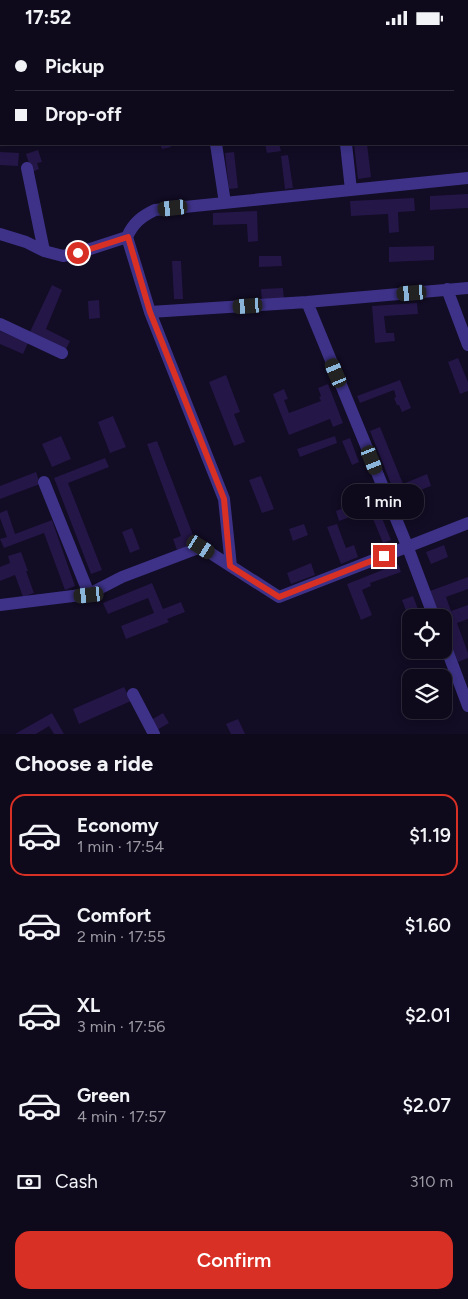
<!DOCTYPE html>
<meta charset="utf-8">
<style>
:root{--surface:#0e091b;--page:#1c1728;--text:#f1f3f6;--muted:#9b9aa3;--line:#2e2a3a;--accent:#d93025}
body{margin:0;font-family:Figtree,sans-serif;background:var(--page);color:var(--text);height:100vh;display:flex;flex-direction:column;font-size:19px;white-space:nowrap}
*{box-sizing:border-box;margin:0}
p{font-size:16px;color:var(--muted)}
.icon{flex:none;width:28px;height:28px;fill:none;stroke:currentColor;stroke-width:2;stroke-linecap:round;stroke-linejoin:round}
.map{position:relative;height:699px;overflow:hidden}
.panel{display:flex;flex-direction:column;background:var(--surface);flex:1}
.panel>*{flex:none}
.banner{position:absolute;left:0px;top:0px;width:469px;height:110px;box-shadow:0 2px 12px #0003,0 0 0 1px var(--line);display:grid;align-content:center;height:110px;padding:0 15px;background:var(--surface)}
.buttons{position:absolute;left:402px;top:574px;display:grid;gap:10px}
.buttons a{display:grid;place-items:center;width:50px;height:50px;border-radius:10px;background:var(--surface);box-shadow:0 2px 12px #0003,0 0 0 1px var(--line);font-size:25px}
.end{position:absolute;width:22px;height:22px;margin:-11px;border:6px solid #d93025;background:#fff;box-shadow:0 0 0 2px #fff}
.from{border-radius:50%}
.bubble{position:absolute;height:35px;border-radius:15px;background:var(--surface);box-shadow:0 2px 12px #0003,0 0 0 1px var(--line);font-size:16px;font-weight:600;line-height:35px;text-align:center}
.car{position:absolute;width:15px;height:30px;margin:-15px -8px;border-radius:6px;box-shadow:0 0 4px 1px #0007;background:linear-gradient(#222 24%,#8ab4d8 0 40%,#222 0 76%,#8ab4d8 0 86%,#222 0)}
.banner b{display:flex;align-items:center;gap:18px;height:48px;font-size:19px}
.banner b+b{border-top:1px solid var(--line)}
.banner i{width:12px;height:12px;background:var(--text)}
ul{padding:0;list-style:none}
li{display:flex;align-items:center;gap:15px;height:82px;margin:0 10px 8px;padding:0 5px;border:2px solid transparent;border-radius:15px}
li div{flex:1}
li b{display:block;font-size:19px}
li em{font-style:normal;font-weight:600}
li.active{border-color:var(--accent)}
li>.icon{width:45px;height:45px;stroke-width:1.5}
h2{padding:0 15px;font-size:22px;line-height:60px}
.pay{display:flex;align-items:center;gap:12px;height:55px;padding:0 15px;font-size:19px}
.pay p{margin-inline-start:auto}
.primary-button{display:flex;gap:10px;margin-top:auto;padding:10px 15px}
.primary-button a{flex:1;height:58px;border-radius:15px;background:var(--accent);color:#fff;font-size:20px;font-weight:600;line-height:58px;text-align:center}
.status{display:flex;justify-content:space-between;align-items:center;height:35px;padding:0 25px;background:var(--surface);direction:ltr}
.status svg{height:14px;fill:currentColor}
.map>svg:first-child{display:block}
.building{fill:#241647}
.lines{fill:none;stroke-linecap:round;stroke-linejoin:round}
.minor{stroke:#3d3288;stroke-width:12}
.route{stroke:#d93025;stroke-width:6}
</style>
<div class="status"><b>17:52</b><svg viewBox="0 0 49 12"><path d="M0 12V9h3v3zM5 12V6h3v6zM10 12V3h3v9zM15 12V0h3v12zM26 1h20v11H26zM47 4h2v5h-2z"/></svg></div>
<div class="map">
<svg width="468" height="699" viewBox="0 0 468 699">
<rect width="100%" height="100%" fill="#120c24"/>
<!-- building -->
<path class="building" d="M160 109H170L171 112 162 114Z
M265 109H279L281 116 267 118Z
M354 109H367L371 142 358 144Z
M38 115 42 127 37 128 39 134 32 137 26 119Z
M0 117 19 118 18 131 0 130Z
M234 117 238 153 229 154 225 118Z
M288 120 293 153 285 154 281 121Z
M468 159V173L430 175V161Z
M414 163 415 176 398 177 399 197 389 198 388 179 351 181 350 166Z
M257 176 258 206 248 207 247 189 213 190V178Z
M434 211V225L389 227V212Z
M259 221H281L282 231 259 232Z
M172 226H181L183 264H174Z
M52 250 62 255 46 294 70 306 65 316 29 299Z
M283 253 284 265 262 267 261 254Z
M99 265 100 283 89 284 88 266Z
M417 268 418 279 384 281 386 298H394L395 306 375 308 372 271Z
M0 296 28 308 23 319 0 309Z
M458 323 468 347V356L460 359 448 327Z
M226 340 240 377 234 379 245 407 234 411 209 347Z
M400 345 411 373 402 377 399 370H397L394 363 396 362 394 355 360 368 357 361Z
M328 349 343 388 333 392 330 384 289 400 273 359 284 354 288 364 284 365 289 378 321 366 319 362 321 361 318 353Z
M113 381 126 412 110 418 98 387Z
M380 392 403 449 427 439 431 451 397 464 370 396Z
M61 401 71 424 52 432 42 409Z
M335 401 337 408 300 422 297 414Z
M350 403 359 427 352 430 342 406Z
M157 406 196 508 177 515 173 504 181 501 147 409Z
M105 423 109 432 68 448 102 535 91 539 54 443Z
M36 437 40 449 0 464V451Z
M261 441 274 474 262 478 249 445Z
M354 469 358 479 339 486 336 476Z
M377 471 391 505 383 508 369 474Z
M7 475 15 499 52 485 75 551 65 555 44 498 4 513 0 504 7 502 0 483V478Z
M304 489 308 500 293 506 289 494Z
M337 489 346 513 354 510 358 522 341 529 327 492Z
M132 493 140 514 130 518 122 497Z
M444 510 448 522 431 529 426 517Z
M21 517 28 536H26L34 558 23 562 15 540 0 546V532L10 528 8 521Z
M311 528 315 540 291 549 287 538Z
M398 529 401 537 370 548 371 551 362 555 372 580 361 585 347 549Z
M468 542V554L446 562 451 576 468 570V584L457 588 468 618V623L458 627 444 592V582H440L430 556Z
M152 548 163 574 181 567 185 577 167 584 169 587 126 604 121 591 154 578 148 563 108 579 103 568Z
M413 561 421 582H411V589L402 565Z
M124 652 131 666 79 689 73 674Z
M52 678 64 699H54L49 691 36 699H15Z
M163 678 169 688 157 695 151 685Z
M238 684 245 699H231L226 689Z"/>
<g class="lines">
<!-- minor -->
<path class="minor" d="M468 70V75
M216 109 225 168
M346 109 351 155
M27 133 44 216
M0 199 26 207 44 216 63 221 78 218 127 202
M447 254 468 310
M307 267 408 513 434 582
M150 277 307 267 468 253
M0 289 62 318
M44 447 89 559
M231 531 224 464 150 277 127 202C133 188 142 181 155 175L468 143
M0 570 89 559 122 542 201 512 279 562 468 488
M444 607 468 671
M133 659 154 699"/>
</g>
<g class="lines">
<!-- route -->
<path class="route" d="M78 218 128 202 150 277 224 464 230 531 279 562 384 521"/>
</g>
</svg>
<div class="buttons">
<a><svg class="icon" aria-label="locate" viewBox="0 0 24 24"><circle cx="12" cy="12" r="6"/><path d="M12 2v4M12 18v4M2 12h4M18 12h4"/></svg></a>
<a><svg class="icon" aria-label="layers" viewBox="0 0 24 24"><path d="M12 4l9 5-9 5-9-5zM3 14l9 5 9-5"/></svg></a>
</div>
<i class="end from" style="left:78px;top:218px"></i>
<i class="end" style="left:384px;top:521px"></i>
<div class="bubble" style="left:342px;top:449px;width:82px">1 min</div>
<i class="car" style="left:173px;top:173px;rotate:264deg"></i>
<i class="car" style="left:412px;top:258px;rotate:265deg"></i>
<i class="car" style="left:248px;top:271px;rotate:266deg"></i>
<i class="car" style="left:336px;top:338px;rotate:337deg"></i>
<i class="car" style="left:372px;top:425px;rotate:158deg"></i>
<i class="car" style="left:201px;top:512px;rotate:123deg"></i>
<i class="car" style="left:89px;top:560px;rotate:264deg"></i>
<div class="banner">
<b><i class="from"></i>Pickup</b>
<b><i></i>Drop-off</b>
</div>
</div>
<section class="panel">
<h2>Choose a ride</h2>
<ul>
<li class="active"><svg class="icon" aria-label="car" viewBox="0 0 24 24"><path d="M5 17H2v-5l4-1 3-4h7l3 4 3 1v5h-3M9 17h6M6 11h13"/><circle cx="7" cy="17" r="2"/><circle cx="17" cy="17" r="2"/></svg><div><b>Economy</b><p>1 min · 17:54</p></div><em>$1.19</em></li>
<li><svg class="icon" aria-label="car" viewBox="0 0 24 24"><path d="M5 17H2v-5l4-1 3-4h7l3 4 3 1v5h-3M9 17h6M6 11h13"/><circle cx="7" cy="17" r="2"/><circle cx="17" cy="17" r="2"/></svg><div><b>Comfort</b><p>2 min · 17:55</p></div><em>$1.60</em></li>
<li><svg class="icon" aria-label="car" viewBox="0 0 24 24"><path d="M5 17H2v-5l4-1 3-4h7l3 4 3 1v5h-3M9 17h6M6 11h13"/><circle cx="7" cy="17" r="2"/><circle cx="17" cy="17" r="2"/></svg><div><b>XL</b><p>3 min · 17:56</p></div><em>$2.01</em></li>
<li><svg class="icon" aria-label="car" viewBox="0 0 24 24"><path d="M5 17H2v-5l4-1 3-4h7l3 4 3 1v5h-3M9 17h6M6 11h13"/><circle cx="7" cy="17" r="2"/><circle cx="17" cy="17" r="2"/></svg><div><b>Green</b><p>4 min · 17:57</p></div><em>$2.07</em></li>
</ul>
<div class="pay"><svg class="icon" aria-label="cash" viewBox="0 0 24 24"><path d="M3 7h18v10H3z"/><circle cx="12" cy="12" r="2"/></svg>Cash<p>310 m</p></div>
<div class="primary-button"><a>Confirm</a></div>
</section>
